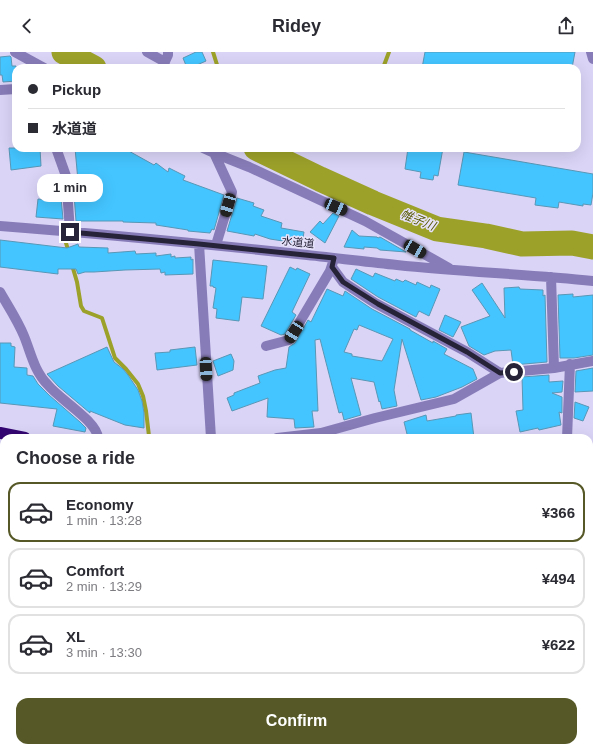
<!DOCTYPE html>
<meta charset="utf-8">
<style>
:root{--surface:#fff;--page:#f7f7f7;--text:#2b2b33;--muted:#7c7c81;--line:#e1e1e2;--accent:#565927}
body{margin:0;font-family:Helvetica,"Noto Sans JP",sans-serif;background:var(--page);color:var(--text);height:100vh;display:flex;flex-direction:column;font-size:15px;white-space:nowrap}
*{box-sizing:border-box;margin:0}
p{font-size:13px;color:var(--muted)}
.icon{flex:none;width:22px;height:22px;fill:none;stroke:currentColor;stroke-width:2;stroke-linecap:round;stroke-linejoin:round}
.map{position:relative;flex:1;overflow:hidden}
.drawer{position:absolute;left:0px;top:382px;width:593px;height:318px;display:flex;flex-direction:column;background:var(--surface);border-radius:12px 12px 0 0;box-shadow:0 4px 16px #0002}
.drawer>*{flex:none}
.top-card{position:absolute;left:12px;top:12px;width:569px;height:88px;border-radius:12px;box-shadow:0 4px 16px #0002;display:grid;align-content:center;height:88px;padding:0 16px;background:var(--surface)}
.end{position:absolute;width:18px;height:18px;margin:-9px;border:5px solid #262237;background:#fff;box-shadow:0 0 0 2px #fff}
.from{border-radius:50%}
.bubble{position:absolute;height:28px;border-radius:12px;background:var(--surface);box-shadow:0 4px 16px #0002;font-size:13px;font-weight:700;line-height:28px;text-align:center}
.car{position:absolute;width:12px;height:24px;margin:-12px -6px;border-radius:5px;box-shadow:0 0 3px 1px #0007;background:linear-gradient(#222 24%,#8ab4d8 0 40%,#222 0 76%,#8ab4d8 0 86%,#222 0)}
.top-card b{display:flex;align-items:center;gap:14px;height:38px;font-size:15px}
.top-card b+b{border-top:1px solid var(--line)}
.top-card i{width:10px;height:10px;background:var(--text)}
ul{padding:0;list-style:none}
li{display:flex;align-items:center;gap:12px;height:60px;margin:0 8px 6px;padding:0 8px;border:2px solid var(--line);border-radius:12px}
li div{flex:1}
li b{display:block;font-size:15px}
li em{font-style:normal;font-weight:700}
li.on{border-color:var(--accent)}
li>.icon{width:36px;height:36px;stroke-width:1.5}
h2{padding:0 16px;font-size:18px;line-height:48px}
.action{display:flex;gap:8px;margin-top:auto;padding:8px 16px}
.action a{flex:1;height:46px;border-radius:12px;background:var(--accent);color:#fff;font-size:16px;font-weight:700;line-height:46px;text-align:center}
header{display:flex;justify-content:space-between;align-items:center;height:52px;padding:0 16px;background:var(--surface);font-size:18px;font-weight:700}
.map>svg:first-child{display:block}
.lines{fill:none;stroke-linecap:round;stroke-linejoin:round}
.stream{stroke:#9ca12a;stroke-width:4}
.river{stroke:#9ca12a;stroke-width:25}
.building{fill:#44c5ff;stroke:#5997b6;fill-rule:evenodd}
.minor{stroke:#887cb8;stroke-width:10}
.highway{stroke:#340672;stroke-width:12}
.route{stroke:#262237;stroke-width:5}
.labels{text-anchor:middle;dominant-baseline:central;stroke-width:3;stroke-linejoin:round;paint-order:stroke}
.street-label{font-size:11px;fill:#262237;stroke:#e7e3fb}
.water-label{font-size:12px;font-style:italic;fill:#565900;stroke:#e7e3fb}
</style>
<header><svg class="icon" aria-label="back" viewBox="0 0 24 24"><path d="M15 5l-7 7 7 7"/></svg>Ridey<svg class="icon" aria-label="share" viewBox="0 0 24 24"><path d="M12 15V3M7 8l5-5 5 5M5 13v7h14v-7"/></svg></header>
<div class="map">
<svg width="593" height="700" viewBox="0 0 593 700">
<rect width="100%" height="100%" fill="#dad4f7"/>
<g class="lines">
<!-- stream -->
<path class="stream" d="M213 0 218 16
M78 16 79 9
M383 16 389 0
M276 106 292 96
M65 180 66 191 69 201
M72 213 77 230 81 254 84 259 102 266 115 306 126 317 138 332 143 344 146 359 149 384
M0 659 4 656"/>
<!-- river -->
<path class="river" d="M64 0 94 16
M256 96 320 127 373 151 437 177 486 184 522 192 572 191 593 195"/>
</g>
<!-- building -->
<path class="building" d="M196 0H202L206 9 190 16H187L183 6Z
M425 0H575L572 16H422Z
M10 4 11 5 12 14H16V29L3 30 2 23H0V5Z
M9 96H40L41 114 11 118Z
M75 96H127V98L154 113 156 111 168 120 169 116 185 124 183 128 224 143 214 178 212 177 210 181 188 179V178L156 173V171L123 170V169H76L73 129H78Z
M408 96H443L438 124 434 123 433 128 420 126 421 120 405 117Z
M464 100 593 122V141L591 153 583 152V154L559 150 558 156 535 153 536 146 458 133Z
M49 145 61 146 63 167 36 165 38 147 49 148Z
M237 146 254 151 253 154 264 158 261 164 282 171 281 176 304 180 302 192 270 187 255 182 254 184 227 179Z
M333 161 339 164 325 191 310 180 320 169 323 172Z
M352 178 359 184 377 185 378 186 380 185 406 200 380 198 377 196 364 195V197L344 195Z
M0 188 67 196 78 192 79 195 108 196V201L135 199 136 202 156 201V204L171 202V205L175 204V206L191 205V208L193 207V222L165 223V220L161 221 160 217 125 218 94 220H85L78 222 76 217H58V222L0 215Z
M213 208 267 214 263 247 242 245 239 269 216 266 217 257 213 256 216 236 213 235V234H210Z
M290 215 296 218 297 216 310 222 292 260 296 263 285 282 281 283 261 274Z
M356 217 373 225 375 221 395 229 396 227 403 230 405 228 416 233 417 230 430 236 431 233 440 237 429 264 419 259 416 265 378 245 351 227Z
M482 231 505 266 504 236 519 235 520 237 543 238V244L545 243 547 310 513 313 511 298 495 299 484 303 469 294 461 275 490 264 472 238Z
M327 237 343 244 345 239 372 257 410 277V278L433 291V289L447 297 444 302 473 317 477 327 462 335 436 345 421 348 402 287 394 338 397 354 382 357 380 349 379 350 374 330 351 326 361 363 344 368 342 360 339 361 320 287 315 288 318 359H312L314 375 295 376 294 367 267 365 268 346 232 359 227 346 234 343V341L260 331 258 324 275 318 286 316 289 295 295 291 308 268 311 270ZM359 273 393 287 382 309 352 304V302L344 300 354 277 357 278Z
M573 242V245L593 243V303L574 306H560L558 243Z
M445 263 461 270 453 285 439 278Z
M0 291H11V294L15 295 14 315 27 316V323L33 324 38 332 49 343 80 370 86 376 85 380 53 374 57 357 0 351Z
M107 295 114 310 123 317 128 323 138 338 142 349 144 361V376L125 373 90 359V361L58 334 47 322Z
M195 295 197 313 157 318 155 301 170 300V298Z
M231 302 234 309 233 318 218 324 213 309Z
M593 316V339L575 340 576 319Z
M549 323V330L563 329 562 340 552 341 562 345V361L559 360 561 373 539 378 538 376 520 380 516 359 523 358 522 325Z
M575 350 589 355 583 369 574 366Z
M471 361 474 386H408L404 370 426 363 427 369 456 364V363Z"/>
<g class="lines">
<!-- minor -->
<path class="minor" d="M15 0 44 16
M147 0 165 10
M591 0 593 7
M162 16 168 3V0
M0 38 16 37
M56 96 66 124 70 179
M203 96 214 101 232 140 216 193
M214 101 249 115 365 169 449 216
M0 174C103 182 205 192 307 203 337 206 367 210 397 213 462 220 528 222 593 229
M199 192 211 386
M332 215 343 230 375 251 467 300 500 321
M551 225 554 316 593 309
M0 240C8 254 18 269 24 284 31 301 34 319 48 333 59 347 97 369 98 386
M266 294 289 288 330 219 333 210
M277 386 321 381 375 366 454 347 500 321 554 316
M567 386 570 312
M0 418 4 417
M0 512H4
M0 633 2 631 4 627
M589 633 593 638
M82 696 101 700
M172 696 175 700H178
M45 700 46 696
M137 700 138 696
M345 700 346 696
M479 700 480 696"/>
<!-- highway -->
<path class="highway" d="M0 381 25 386
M589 489H593"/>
</g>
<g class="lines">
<!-- route -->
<path class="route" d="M70 180 199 192 334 206 332 215 343 230 378 252 467 300 500 321 514 320"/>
</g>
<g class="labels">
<!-- street labels -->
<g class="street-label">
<text transform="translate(298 190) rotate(6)">水道道</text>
</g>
<!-- water labels -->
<g class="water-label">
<text transform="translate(418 168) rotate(22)">帷子川</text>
</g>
</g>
</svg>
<i class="end from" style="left:514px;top:320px"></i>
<i class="end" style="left:70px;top:180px"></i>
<div class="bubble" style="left:37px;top:122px;width:66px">1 min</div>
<i class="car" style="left:228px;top:153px;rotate:196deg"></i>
<i class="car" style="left:336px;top:155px;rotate:114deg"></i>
<i class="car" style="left:415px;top:197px;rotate:120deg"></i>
<i class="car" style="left:294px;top:280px;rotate:213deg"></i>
<i class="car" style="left:206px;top:317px;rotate:177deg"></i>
<div class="top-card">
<b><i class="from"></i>Pickup</b>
<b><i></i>水道道</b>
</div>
<section class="drawer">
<h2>Choose a ride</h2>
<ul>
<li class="on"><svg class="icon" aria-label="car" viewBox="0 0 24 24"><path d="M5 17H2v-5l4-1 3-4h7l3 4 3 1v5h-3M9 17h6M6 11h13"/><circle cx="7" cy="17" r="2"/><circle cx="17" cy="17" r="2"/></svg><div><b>Economy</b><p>1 min · 13:28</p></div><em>¥366</em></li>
<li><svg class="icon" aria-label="car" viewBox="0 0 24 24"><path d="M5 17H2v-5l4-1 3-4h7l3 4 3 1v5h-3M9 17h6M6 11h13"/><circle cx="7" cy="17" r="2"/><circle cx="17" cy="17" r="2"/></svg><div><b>Comfort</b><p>2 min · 13:29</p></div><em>¥494</em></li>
<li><svg class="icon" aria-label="car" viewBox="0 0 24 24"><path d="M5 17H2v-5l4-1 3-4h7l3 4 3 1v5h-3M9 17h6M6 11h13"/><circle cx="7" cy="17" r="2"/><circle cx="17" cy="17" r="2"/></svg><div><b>XL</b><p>3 min · 13:30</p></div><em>¥622</em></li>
</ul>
<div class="action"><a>Confirm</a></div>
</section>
</div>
